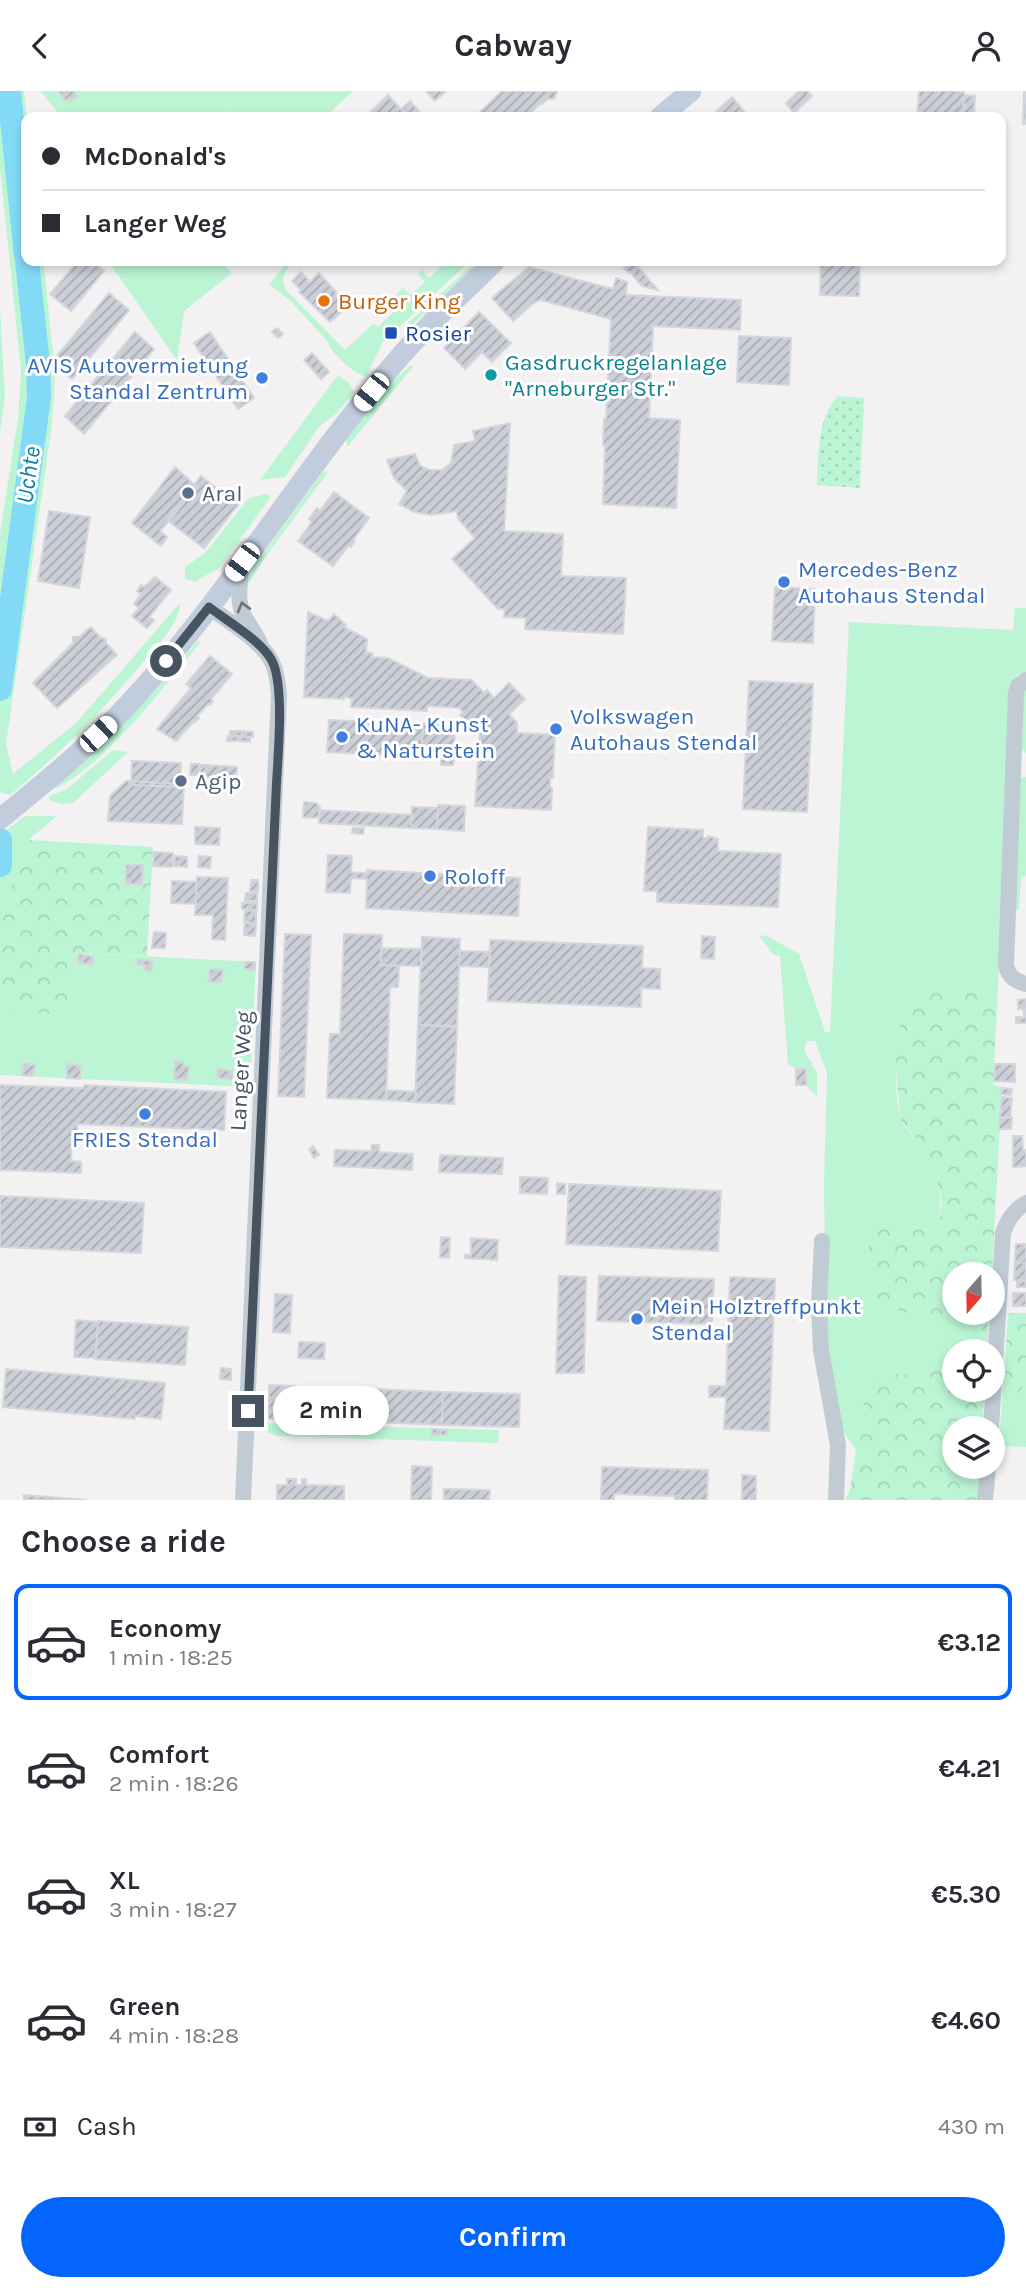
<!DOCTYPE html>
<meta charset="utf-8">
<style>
:root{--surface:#fff;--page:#f2f2f3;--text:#2b2b33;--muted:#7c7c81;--line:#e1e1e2;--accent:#0365fb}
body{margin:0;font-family:Karla,sans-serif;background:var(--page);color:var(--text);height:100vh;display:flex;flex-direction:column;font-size:26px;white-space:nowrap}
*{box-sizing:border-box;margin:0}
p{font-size:23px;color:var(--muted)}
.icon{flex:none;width:38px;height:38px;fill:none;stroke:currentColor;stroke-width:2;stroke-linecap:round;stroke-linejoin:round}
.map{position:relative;height:1409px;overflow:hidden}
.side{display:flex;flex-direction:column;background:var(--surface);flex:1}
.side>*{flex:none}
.hud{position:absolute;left:21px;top:21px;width:985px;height:154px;border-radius:14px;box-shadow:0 4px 10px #0003;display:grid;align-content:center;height:154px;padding:0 21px;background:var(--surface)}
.needle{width:46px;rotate:200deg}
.controls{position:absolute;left:942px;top:1171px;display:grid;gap:14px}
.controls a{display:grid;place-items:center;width:63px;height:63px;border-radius:50%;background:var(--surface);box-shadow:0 4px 10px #0003;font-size:35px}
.end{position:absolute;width:32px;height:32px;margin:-16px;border:9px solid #465361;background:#fff;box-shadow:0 0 0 4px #fff}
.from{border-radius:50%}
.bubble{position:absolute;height:49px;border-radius:24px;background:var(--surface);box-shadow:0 4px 10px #0003;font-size:23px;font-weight:700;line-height:49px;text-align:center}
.car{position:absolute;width:21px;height:42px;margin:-21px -10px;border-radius:9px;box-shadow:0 0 5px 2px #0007;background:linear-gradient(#fff 24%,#345 0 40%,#fff 0 76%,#345 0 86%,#fff 0)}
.hud b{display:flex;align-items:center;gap:24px;height:66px;font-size:26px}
.hud b+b{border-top:2px solid var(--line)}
.hud i{width:18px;height:18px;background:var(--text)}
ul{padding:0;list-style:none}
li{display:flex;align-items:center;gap:21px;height:116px;margin:0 14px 10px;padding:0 7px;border:4px solid transparent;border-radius:14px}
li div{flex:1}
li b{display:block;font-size:26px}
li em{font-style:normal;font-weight:700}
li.selected{border-color:var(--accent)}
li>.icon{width:63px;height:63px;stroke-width:1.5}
h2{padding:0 21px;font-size:32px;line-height:84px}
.pay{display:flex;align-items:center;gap:18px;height:77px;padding:0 21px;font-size:26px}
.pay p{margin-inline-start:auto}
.button{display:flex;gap:14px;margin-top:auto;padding:14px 21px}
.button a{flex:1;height:80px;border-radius:42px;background:var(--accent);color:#fff;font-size:28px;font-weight:700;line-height:80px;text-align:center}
header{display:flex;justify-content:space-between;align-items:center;height:91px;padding:0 21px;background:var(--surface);font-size:32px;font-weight:700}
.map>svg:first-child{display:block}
.green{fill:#bbf5d4}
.forest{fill:url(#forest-crowns)}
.park{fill:url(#park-dots)}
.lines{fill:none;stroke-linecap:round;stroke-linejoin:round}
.river{stroke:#83daf7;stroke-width:24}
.building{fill:url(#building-hatch);stroke:#d4d6dd;stroke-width:2}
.street{stroke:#c0cbd4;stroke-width:16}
.secondary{stroke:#c1cddc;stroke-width:21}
.oneway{stroke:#6b7784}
.route{stroke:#465361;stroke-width:9}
.food-dot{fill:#e8710a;stroke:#fff;stroke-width:2.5}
.transit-dot{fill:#1a4fb4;stroke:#fff;stroke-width:2.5}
.culture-dot{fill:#0f9aa8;stroke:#fff;stroke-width:2.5}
.shop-dot{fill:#3f7fe0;stroke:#fff;stroke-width:2.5}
.service-dot{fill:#5c6f8a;stroke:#fff;stroke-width:2.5}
.labels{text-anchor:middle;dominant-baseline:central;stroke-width:6;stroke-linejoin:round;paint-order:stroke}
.food-label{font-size:23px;fill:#c56008;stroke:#fff;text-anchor:start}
.transit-label{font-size:23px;fill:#164399;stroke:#fff;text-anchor:start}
.culture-label{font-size:23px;fill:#0d838f;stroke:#fff;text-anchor:start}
.shop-label{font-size:23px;fill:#366cbe;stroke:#fff;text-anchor:start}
.service-label{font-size:23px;fill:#4e5e75;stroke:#fff;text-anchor:start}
.street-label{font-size:23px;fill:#465361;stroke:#fff}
.water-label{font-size:24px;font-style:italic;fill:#0280a9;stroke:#fff}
</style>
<header><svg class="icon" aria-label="back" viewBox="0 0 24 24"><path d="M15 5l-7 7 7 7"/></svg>Cabway<svg class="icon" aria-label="person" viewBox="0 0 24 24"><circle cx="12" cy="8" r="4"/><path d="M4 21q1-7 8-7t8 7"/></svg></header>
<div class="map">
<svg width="1026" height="1409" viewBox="0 0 1026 1409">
<defs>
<pattern id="forest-crowns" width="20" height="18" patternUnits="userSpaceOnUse" patternTransform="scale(1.75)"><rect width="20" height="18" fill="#bbf5d4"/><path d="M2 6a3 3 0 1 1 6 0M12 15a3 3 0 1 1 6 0" fill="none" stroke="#a2d4b9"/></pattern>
<pattern id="park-dots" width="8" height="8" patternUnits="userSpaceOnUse" patternTransform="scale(1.75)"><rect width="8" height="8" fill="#bbf5d4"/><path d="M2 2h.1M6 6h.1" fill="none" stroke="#a2d4b9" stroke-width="1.8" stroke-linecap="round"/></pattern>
<pattern id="building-hatch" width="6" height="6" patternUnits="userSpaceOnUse" patternTransform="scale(1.75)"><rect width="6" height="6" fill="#cccfd7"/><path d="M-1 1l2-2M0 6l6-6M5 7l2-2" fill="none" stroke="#a7abb2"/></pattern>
</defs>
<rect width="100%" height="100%" fill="#f3f1f1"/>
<!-- green -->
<path class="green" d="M0 0H24L27 26 26 170H49L44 176 55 281 52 333 6 653 13 683 76 632 180 512V515C176 536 159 552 146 568 104 618 60 663 10 704L0 701V443L18 327 21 279 0 77Z
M40 0H353L325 26H232L226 20 219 26H62Z
M108 170H221L232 182 184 220 177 269Z
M288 170H294C286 179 280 186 286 199L345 259 374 232 378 236 398 217 391 209 403 197 411 204 425 191 418 183 422 179 429 187 443 174 440 170H470L383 251 366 286C351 280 333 264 327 250L292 211 269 193Z
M477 170H478L477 175 411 235 408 232Z
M0 219 5 304 0 342Z
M411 274 413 276 347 356 346 347 391 292Z
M338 284 349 292 354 301 337 322 319 336 285 386 260 389Z
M325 380 328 381 264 468 248 493 244 505 247 491 253 477 322 382Z
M267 403 271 406 218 478 199 488 197 491 185 488V476L205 462 249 407Z
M1015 517H1026V581L1018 583 1010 595 997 919 983 905 896 947C896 962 895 1017 901 1029 905 1038 916 1046 922 1054 939 1076 942 1106 940 1133L926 1139 890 1131 909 1222 970 1224 969 1260H954V1275L910 1284 875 1281 864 1300 862 1338 856 1359 839 1334 826 1250 824 1092 827 982 815 950H807L804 959 817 982V1006L806 994V978H796L788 973 780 865 774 864 758 844 767 845 799 863 825 941H830L849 531 1013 539Z
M198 550 200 552C166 593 98 684 48 700 105 656 152 605 198 550Z
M1026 598V662L1022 658 1023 603Z
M113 659 128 661 73 712 62 713 49 709 50 705 67 698Z
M1020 686H1026V785L1021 786 1019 819H1015Z
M25 725H57L28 749 20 763 0 840V744Z
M78 862 256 871 250 996 0 984V917L65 925Z
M1026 1293V1356L999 1355 1002 1309 1010 1311Z
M259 1332 499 1339 498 1352 277 1345 260 1338Z"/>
<!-- forest -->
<path class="forest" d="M28 749 153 756 147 865 78 862 65 925 0 917V840L20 763Z
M951 895 983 905 997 919 993 993 1002 997 992 1183H954V1222H989L987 1260H969L970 1224 909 1222 877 1213 867 1146 874 1131H890L926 1139 940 1132 942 1110 935 1081 925 1058 900 1028 896 976V947L907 910Z
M1008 1222H1026V1293L1010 1311 1002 1309Z
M954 1275V1298L985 1299 982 1337H954V1376H980L978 1409H845L850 1399 856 1359 862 1338 864 1300 875 1281 910 1284Z"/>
<!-- park -->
<path class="park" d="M838 305 864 307 860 397 817 394C819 364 816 329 838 305Z"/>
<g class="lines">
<!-- river -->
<path class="river" d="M9 0 26 164
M0 598 39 306 38 273 27 170
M0 749V774"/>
</g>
<!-- building -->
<path class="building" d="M58 0H73L77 5 71 10 69 7 66 10Z
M429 0H446L435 10 427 1Z
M502 0H557L554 8H548L542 13 541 12 526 26H475Z
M799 0H807L812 5 794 22 786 12Z
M919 0H964L963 26H917Z
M1024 0H1026V33H1023Z
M388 4 408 26H365Z
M964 4 975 5 974 24 963 23Z
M732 6 749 26H716L713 23Z
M410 10 419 20 412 26H408L401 18Z
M78 170H91L104 180 71 220 50 203Z
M633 170 658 199 642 195 630 181 629 182 624 178Z
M821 170H860L859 205 820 204Z
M529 176 613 198 616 187 627 191 626 204 741 209 740 239 653 235 649 327 680 329 676 417 603 413 605 354H603L604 328H606L611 228 541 209 535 211 513 230 492 207Z
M301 181 310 191 319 182 337 202 335 204 347 216 330 231 299 201 301 199 292 190Z
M109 202 129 219 72 288 62 279 66 274 56 266Z
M479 221 511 252 492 271 482 261 465 278 444 257Z
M277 237 283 243 278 247 272 241Z
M135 241 154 258 84 343 65 325Z
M210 241 254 307 238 318 194 252Z
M739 245 791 247 789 294 737 291Z
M312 262 329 281 321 288 304 269Z
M510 332 504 440 563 443 561 485 626 487 623 543 525 538 526 527 504 526 505 518H498L452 468 475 447 459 429 456 420 431 424 414 421 399 413 407 400 394 387 387 369 415 363 420 374 424 377 430 379H442L451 372 454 354 475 350 473 340Z
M175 376 197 396 160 440 167 446 161 455 132 432Z
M201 385 238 414 204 457 167 429Z
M334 401 369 427 353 449 355 450 351 456 349 454 333 475 298 450 312 431 309 428 317 417 320 420Z
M49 420 90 426 79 497 38 490Z
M155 486 171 499 149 526 154 529 147 537 132 525 139 517 134 513 141 503 137 500 141 494 144 496Z
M775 496 815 498 813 552 772 550Z
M308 521 328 530 334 523 346 534 344 536 367 548 366 561 373 563 371 566 388 567 428 587 472 589 484 602 487 599 494 607 509 592 525 608 509 623 517 632V642L555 644 553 687H550V696L552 697 551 719 475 715 480 640 477 637 474 640 460 624 463 621 459 617 427 615V620L351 616 352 608 345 605 344 608 304 606Z
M91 536 101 547 106 548V552L117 564 57 617 33 592 73 552V546H79Z
M210 565 232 583 211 608 213 610 210 614 208 613 197 625 199 627 195 631 194 630 176 650 157 638 191 597 186 593Z
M749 590 813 593 807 721 743 718Z
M329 629 423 633 421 666 327 661Z
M423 633 455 635 454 668 421 666Z
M230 640H242V646L230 645Z
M242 640 253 641V646H242Z
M228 645H239V650H227Z
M239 645 250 646V651L239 650Z
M441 667 454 668 453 674H441Z
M132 670 181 672 180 696 131 694Z
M191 673H199V684H190Z
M200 674H206L205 686H200Z
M206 674 237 676 236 687 206 686Z
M126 690 184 693 182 733 108 730 110 705Z
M304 711 316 712 320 716 319 727 303 726Z
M438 714 465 715 464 740 437 738Z
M412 716 438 717 437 738 411 737Z
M319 719 412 724 411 737 319 732Z
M195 736 220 737 219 754 195 753Z
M648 736 703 739V747H708V745L718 748V760L781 763 778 816 657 811V800H644Z
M353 737H364L363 743 352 742Z
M154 761 173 762 172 776 153 775Z
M328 764 352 765 351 781 367 782V779L520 787 518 825 366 817 367 788 351 787 350 802 326 801Z
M175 765 187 766V776L174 775Z
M199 765 211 766 210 777 198 776Z
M126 774H143L142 793H126Z
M197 786 228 787 225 849 212 848 213 824H195Z
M251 789H258V801L250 800Z
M172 790 196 791V813L171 812Z
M246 802H257V810H245Z
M242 812H257V819L242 818Z
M245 819 256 820V832L244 831Z
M245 832 256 833 255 845 244 844Z
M154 841 166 842 165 857H152Z
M285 843 311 844 304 1006 278 1005Z
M344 843 382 844 381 874 399 875 398 896H390L386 1009 327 1007 330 943H340Z
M702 845 715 846 714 868 701 867Z
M422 846 460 848 457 936 418 934Z
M490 849 643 855 642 877 660 878V898L641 897V916L488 910Z
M381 857 422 858 421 875 381 874Z
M460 860 490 861 489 876 459 875Z
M79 863 93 866 92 874 77 871Z
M138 868 152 870 151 880 144 879 145 874 137 873Z
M245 871H255V879L244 878Z
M210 878 223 879 221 891H209Z
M1026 908V924H1024V918H1018V909Z
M1016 926H1026V932H1016Z
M418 934 457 935 454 1013 415 1011Z
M175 970 183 971V975H189L187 989 174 988Z
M24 972 35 974 33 985 22 984Z
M67 973 81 975 80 988 67 987Z
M995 973H1015V991L994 990Z
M218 978 232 980V988L217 987Z
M796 978H806V994H796Z
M0 994 84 997V994L226 1001 224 1039 77 1033 78 1040H72L71 1070 81 1071V1082L0 1079Z
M1002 997 1012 998 1011 1004 1001 1003Z
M386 999 416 1001 415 1011 386 1009Z
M1002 1006 1012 1007 1010 1027 1000 1026Z
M1000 1027H1012L1011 1038H999Z
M1013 1045H1022L1023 1059H1026V1075L1013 1076Z
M372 1054H379V1061L413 1063 412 1079 334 1075 335 1059 371 1060Z
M313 1055 319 1064 314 1067 309 1058Z
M440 1064 503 1067 502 1083 439 1081Z
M520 1086 548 1087 547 1103 520 1102Z
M557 1092 565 1093V1103H557Z
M569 1093 721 1100 718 1160 566 1153Z
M0 1105 144 1112 141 1162 0 1156Z
M441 1146 450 1147 449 1167 440 1166Z
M471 1147 498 1149 497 1169 465 1167V1164H471Z
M1016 1153H1026V1172L1015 1171Z
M1015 1171 1026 1172V1190L1014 1189Z
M559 1185 586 1186 584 1282H556Z
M599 1185 714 1188 712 1233 597 1230Z
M730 1186 775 1188 769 1340 724 1338 726 1306H709V1295H726Z
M1017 1190H1026V1196H1017Z
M1013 1202H1026V1215H1013Z
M275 1203 292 1204 290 1242 273 1241Z
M76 1229 98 1231 96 1267 74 1266Z
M98 1230 188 1236 185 1274 95 1268Z
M299 1251 325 1252 324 1268 298 1267Z
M221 1277 231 1278V1289L220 1288Z
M6 1278 165 1292 161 1328 135 1325V1328L3 1316Z
M269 1294 295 1295 293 1328H268Z
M348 1297 443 1301 442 1334 347 1330Z
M443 1301 520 1303 519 1336 442 1334Z
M294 1306 347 1308V1330L293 1328Z
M432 1338 447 1339V1344H432Z
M412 1375 432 1376 431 1409H411Z
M602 1376 708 1379 707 1409H675V1405L614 1403V1409H601Z
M742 1384 756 1385V1409H742Z
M287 1388H296V1394H302V1388H306V1394L344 1395V1409H277V1394H287Z
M444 1398 490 1399 489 1409H444Z
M24 1404 87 1409H24Z"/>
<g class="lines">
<!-- street -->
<path class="street" d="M242 474C240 490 236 510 244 525 250 536 256 542 261 555
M209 516C227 529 263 551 272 571 277 581 278 593 279 603L243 1409
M1026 589 1018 595 1016 602 1006 875C1009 886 1015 890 1026 893
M822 1150 819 1215 821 1259 838 1354 836 1409
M991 1337 1003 1142C1007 1130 1015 1118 1026 1112
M985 1409 988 1376"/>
<!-- secondary -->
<path class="secondary" d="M660 26 691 0
M0 728C42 694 86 658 123 619 225 511 301 380 398 268 428 233 463 202 495 170"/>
</g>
<!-- one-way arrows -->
<defs><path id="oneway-chevron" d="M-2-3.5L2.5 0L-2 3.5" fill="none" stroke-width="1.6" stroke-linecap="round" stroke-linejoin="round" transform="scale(1.75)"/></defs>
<use class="oneway" href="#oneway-chevron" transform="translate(243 516) rotate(-106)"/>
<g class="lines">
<!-- route -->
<path class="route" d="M166 570 209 516C227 530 260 549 271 568 286 593 277 672 276 703L248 1320"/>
</g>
<!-- markers -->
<circle class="food-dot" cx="324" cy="210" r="7"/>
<rect class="transit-dot" x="384" y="235" width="14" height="14" rx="3.5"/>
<circle class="culture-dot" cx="491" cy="284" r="7"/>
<g class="shop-dot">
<circle cx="262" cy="287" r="7"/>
<circle cx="784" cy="491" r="7"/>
<circle cx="556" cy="638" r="7"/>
<circle cx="342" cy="646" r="7"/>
<circle cx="430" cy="785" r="7"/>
<circle cx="145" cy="1023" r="7"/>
<circle cx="637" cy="1228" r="7"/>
</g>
<g class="service-dot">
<circle cx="188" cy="402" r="7"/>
<circle cx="181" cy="690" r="7"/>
</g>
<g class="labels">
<!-- food labels -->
<g class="food-label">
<text x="338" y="210">Burger King</text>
</g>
<!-- transit labels -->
<g class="transit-label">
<text x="405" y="242">Rosier</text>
</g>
<!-- culture labels -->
<g class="culture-label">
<text x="505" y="271">Gasdruckregelanlage<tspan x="505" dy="26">"Arneburger Str."</tspan></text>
</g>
<!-- shop labels -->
<g class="shop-label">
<text x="248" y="274" text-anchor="end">AVIS Autovermietung<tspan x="248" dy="26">Standal Zentrum</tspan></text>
<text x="798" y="478">Mercedes-Benz<tspan x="798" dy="26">Autohaus Stendal</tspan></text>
<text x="570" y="625">Volkswagen<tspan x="570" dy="26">Autohaus Stendal</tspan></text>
<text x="356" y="633">KuNA- Kunst<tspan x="356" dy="26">&amp; Naturstein</tspan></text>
<text x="444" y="785">Roloff</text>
<text x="145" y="1048" text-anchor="middle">FRIES Stendal</text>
<text x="651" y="1215">Mein Holztreffpunkt<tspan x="651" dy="26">Stendal</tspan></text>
</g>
<!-- service labels -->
<g class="service-label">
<text x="202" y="402">Aral</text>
<text x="195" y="690">Agip</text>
</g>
<!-- street labels -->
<g class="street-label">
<text transform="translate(241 980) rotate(-87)">Langer Weg</text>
</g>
<!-- water labels -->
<g class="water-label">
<text transform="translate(28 384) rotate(-82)">Uchte</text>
</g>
</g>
</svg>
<div class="controls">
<a><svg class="needle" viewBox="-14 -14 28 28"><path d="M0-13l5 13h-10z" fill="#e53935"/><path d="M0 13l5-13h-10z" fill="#7c7c81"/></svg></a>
<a><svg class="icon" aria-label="locate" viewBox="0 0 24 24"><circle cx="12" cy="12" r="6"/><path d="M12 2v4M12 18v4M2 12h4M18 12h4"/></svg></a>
<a><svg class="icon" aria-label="layers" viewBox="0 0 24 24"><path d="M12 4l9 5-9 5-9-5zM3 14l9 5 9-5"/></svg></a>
</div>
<i class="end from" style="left:166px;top:570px"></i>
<i class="end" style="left:248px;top:1320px"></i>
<div class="bubble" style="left:273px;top:1295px;width:116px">2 min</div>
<i class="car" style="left:371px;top:301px;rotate:219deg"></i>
<i class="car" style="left:242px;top:471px;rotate:217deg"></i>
<i class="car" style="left:98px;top:643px;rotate:47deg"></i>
<div class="hud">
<b><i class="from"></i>McDonald's</b>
<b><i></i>Langer Weg</b>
</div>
</div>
<section class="side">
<h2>Choose a ride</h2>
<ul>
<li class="selected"><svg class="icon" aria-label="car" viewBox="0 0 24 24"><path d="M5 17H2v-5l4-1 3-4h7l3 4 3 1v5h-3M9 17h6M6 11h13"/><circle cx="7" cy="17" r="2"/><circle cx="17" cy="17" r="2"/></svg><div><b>Economy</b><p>1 min · 18:25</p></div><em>€3.12</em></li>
<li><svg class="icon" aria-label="car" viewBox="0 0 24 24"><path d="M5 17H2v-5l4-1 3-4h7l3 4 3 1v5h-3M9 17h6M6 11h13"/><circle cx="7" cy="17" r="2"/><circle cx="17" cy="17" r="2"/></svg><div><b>Comfort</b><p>2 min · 18:26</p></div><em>€4.21</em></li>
<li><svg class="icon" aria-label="car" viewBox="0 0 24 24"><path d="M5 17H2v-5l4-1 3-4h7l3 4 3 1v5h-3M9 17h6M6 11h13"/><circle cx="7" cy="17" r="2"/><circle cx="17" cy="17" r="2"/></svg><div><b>XL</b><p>3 min · 18:27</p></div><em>€5.30</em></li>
<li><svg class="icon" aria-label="car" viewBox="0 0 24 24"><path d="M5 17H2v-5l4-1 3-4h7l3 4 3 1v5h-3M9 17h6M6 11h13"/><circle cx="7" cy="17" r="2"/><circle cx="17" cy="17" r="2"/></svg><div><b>Green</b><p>4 min · 18:28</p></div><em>€4.60</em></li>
</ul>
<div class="pay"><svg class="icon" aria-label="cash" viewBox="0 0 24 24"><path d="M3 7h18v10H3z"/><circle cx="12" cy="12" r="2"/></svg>Cash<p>430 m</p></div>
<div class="button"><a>Confirm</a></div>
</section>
